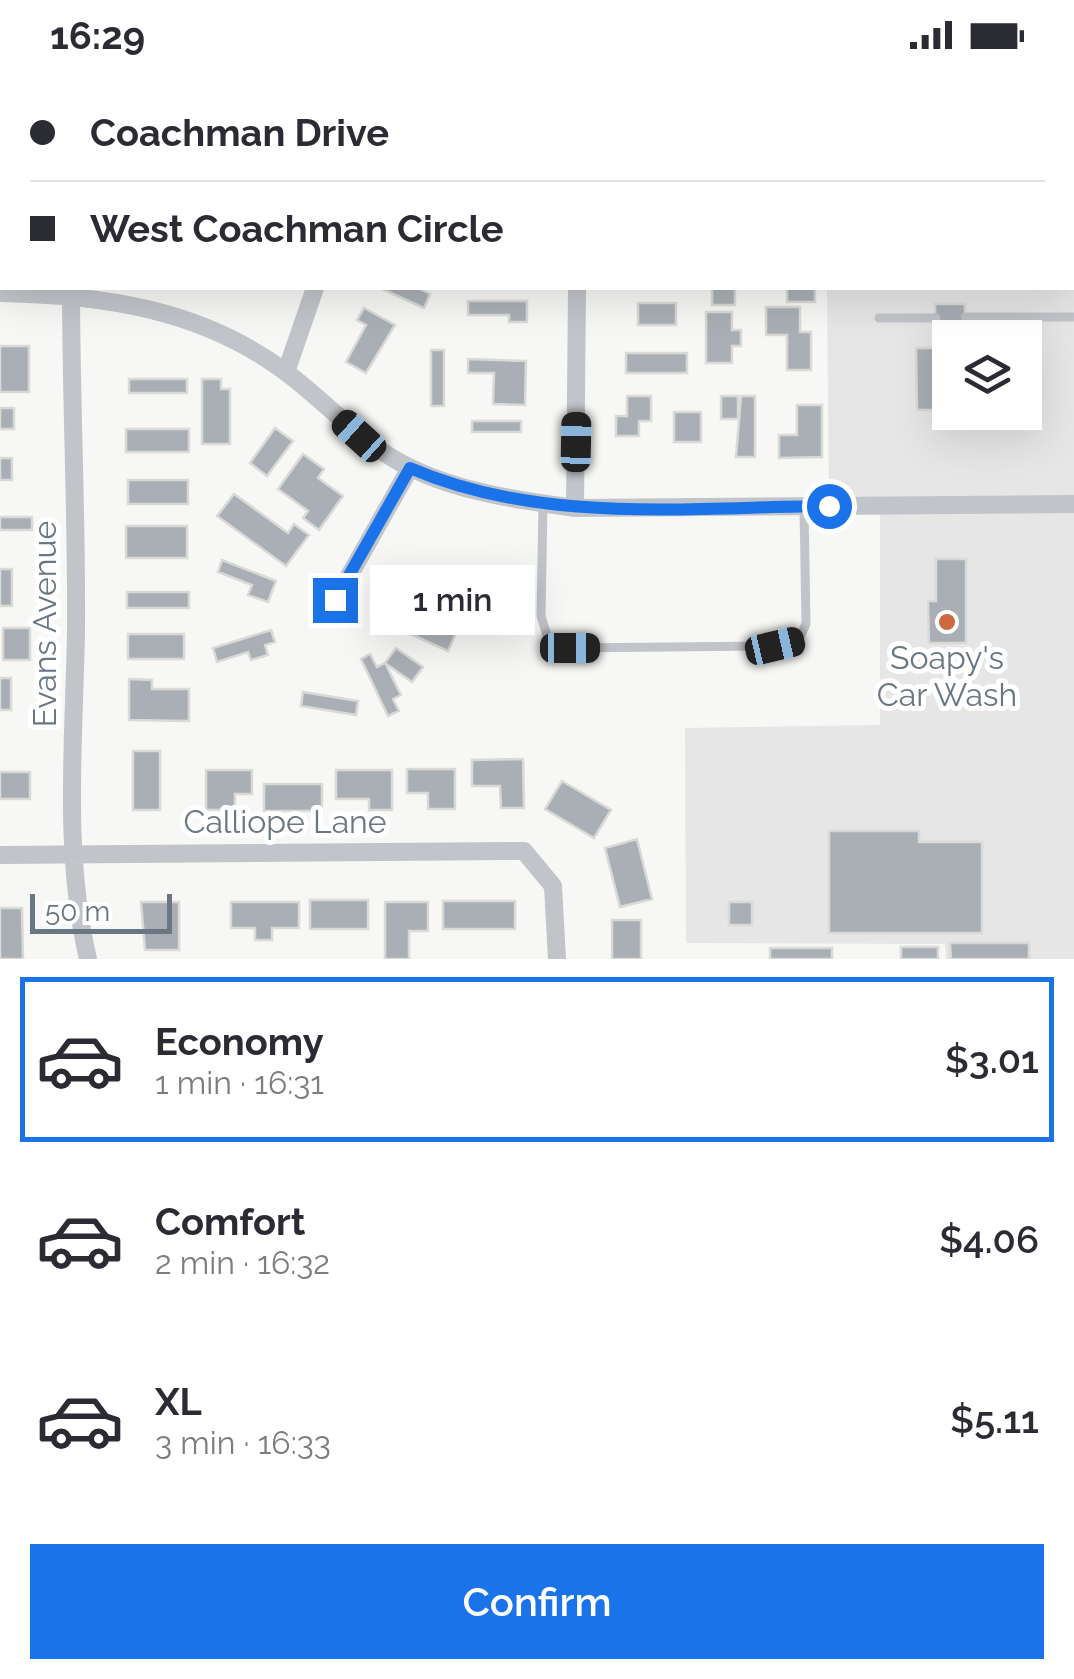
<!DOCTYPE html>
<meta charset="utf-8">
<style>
:root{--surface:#fff;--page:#f7f7f7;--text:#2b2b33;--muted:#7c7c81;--line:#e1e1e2;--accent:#1a73e8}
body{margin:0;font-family:Raleway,sans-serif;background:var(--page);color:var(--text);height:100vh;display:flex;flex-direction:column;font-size:38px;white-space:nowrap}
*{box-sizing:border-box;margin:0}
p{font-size:32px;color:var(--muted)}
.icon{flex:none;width:55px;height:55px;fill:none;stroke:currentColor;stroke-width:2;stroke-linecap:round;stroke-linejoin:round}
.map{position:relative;height:889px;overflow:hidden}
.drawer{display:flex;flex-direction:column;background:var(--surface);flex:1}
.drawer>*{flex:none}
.banner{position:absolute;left:0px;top:0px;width:1075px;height:220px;box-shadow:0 10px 40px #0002;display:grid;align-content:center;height:220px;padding:0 30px;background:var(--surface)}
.controls{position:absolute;left:932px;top:250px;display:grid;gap:20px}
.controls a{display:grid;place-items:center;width:110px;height:110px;border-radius:0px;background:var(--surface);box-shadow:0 10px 40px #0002;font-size:50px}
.scale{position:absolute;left:30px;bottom:25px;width:142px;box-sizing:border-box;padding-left:10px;border:5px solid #6a7682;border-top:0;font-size:28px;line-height:35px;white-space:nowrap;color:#6a7682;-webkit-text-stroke:8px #fff;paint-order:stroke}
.end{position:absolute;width:45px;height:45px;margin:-22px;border:12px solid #1a73e8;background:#fff;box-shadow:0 0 0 5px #fff}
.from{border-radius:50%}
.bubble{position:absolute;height:70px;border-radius:0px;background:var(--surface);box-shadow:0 10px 40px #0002;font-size:32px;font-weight:600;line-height:70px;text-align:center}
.car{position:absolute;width:30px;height:60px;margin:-30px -15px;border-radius:12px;box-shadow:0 0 8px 2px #0007;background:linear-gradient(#222 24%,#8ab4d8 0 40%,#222 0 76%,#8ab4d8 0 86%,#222 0)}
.banner b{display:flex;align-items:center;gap:35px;height:95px;font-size:38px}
.banner b+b{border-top:2px solid var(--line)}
.banner i{width:25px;height:25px;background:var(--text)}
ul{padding:18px 0 0;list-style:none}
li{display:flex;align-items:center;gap:30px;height:165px;margin:0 20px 15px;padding:0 10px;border:5px solid transparent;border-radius:0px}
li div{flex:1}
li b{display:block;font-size:38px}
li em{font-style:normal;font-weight:600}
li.active{border-color:var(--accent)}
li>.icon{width:90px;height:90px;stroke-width:1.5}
.primary-button{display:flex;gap:20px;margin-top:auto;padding:20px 30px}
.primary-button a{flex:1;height:115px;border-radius:0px;background:var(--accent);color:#fff;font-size:40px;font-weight:600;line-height:115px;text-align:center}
.status{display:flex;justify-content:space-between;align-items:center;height:70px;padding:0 50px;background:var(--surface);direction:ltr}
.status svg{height:28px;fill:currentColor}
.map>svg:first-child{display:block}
.built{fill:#e5e6e5;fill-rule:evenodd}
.building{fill:#a9afb4;stroke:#d9d9d7;stroke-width:2.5}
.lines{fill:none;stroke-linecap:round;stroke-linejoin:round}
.lane{stroke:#c1c4c8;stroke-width:9}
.street{stroke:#c1c4c8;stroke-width:18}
.route{stroke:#1a73e8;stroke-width:12}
.poi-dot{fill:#ce683e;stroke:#fff;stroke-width:4}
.labels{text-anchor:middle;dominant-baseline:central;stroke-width:10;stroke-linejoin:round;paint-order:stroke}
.street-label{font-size:32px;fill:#6a7682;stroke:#fff}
.poi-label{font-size:32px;fill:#6a7682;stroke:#fff}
</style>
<div class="status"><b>16:29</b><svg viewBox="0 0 49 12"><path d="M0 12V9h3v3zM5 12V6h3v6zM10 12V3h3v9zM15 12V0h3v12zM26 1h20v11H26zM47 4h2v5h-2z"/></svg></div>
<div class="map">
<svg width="1074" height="889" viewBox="0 0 1074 889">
<rect width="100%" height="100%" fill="#f7f7f5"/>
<!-- built -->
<path class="built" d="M1074 91V889H946L945 874 686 873 685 658 880 655V436H829L827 218H1072ZM950 268H1025V342H950Z"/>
<!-- building -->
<path class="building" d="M467 0H514V2H467Z
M870 0H930V2H870Z
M0 129H2V177H0Z
M380 218H418L430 224 424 238Z
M712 218H735V235H712Z
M787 218H815V232H787Z
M468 231H527V252H509V245H468Z
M638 233H676V255H638Z
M935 234H965V268H950V340H917L916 278H936Z
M766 237H800V262H811V300H787V265H766Z
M364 238 395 255 366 303 346 292 366 255 357 250Z
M706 242H732V260H741V276H732V293H706Z
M0 276H29V322H0Z
M431 280H444V336H431Z
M626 283H687V303H626Z
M468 289 526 291 525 335 493 334 494 303H468Z
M129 309H187V323H129Z
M202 309H221V319H230V374H202Z
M627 326H651V351H639V366H616V346H627Z
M721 326H738V349H721Z
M741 326H755V387H736Z
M797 335H822V387L779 388V365H797Z
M0 338H14V359H0Z
M674 342H701V372H674Z
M472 351H521V362H472Z
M275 358 293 371 267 406 250 393Z
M126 359H189V382H126Z
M303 384 324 399 318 408 343 426 319 460 303 448 308 441 278 419Z
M0 388H12V410H0Z
M128 410H188V434H128Z
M234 424 288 463 294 454 309 465 286 496 217 446Z
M0 447H32V460H0Z
M126 456H187V488H126Z
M936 489H966V573H929L928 531H936Z
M222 490 276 511 268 532 248 525 252 515 218 502Z
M0 499H12V536H0Z
M127 522H189V538H127Z
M406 536 458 559 448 581 397 558Z
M3 558H30V590H3Z
M271 560 275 572 265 575 268 585 251 590 248 582 217 592 213 578Z
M128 564H184V589H128Z
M396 578 423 597 412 612 385 593Z
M370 584 377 597 385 593 401 625 393 629 399 641 388 646 361 589Z
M0 608H11V640H0Z
M129 609 152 610V619H189V651L129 650Z
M303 622 358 631 356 645 301 636Z
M133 681H160V740H133Z
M523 689 524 738H501L500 716H472V690Z
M407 699H455V739H428V723H407Z
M206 700H252V724H235V740H206Z
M336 700H392V740H369V729H336Z
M0 702H30V729H0Z
M562 711 611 740 594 768 545 739Z
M264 714H322V741H264Z
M829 761H919V772H982V863H829Z
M637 769 652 829 620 837 605 778Z
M310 830H368V859H310Z
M443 831H515V859H443Z
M141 832H179V880H145Z
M231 832H299V858H272V870H255V858H231Z
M385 832H428V861H409V889H385Z
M729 832H752V855H729Z
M0 838H22L23 889H0Z
M612 850H641V889H612Z
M950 873H1029V889H951Z
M901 877H938V889H901Z
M770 878H832V889H770Z"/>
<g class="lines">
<!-- lane -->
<path class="lane" d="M965 247H1074
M879 248H936
M543 433 541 546 548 569 570 578 775 576 798 571 806 554 804 436"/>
<!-- street -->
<path class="street" d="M72 0V2
M574 0V2
M816 0V2
M1072 91H1074
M71 218C71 332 77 447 76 562 74 671 63 782 88 889
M0 223C103 225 202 239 287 303 330 335 363 376 413 399 463 423 520 430 575 438L1074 434
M286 302 315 218
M575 438 577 218
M335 531 410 398
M0 785 524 781 553 816 557 889"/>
</g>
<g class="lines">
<!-- route -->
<path class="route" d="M335 530 410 398C541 455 690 437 829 436"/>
</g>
<!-- markers -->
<circle class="poi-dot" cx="947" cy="552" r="10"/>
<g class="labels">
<!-- street labels -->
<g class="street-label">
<text transform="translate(44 554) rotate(-90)">Evans Avenue</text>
<text x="285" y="751">Calliope Lane</text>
</g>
<!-- poi labels -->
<g class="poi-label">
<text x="947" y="587">Soapy's<tspan x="947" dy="37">Car Wash</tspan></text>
</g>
</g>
</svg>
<div class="controls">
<a><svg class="icon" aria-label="layers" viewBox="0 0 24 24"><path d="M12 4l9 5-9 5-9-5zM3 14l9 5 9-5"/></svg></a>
</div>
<div class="scale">50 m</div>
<i class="end from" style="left:829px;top:436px"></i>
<i class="end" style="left:335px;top:530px"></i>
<div class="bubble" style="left:370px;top:495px;width:165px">1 min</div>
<i class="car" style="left:359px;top:366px;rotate:312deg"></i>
<i class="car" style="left:576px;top:372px;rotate:1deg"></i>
<i class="car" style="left:775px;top:576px;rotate:77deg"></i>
<i class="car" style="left:570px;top:578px;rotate:90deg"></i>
<div class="banner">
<b><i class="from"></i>Coachman Drive</b>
<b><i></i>West Coachman Circle</b>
</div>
</div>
<section class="drawer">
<ul>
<li class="active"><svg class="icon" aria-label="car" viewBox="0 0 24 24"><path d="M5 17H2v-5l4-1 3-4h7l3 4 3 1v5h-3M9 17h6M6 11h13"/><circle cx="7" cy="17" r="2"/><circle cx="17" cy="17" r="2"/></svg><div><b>Economy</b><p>1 min · 16:31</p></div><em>$3.01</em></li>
<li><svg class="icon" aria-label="car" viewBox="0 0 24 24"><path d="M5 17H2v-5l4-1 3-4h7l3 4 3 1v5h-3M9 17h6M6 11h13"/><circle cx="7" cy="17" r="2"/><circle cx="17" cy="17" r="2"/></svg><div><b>Comfort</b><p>2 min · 16:32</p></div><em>$4.06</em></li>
<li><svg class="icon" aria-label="car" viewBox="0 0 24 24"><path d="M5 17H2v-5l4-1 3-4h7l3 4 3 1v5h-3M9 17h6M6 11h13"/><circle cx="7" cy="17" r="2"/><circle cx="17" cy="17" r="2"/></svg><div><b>XL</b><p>3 min · 16:33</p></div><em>$5.11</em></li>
</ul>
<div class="primary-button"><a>Confirm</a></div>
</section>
